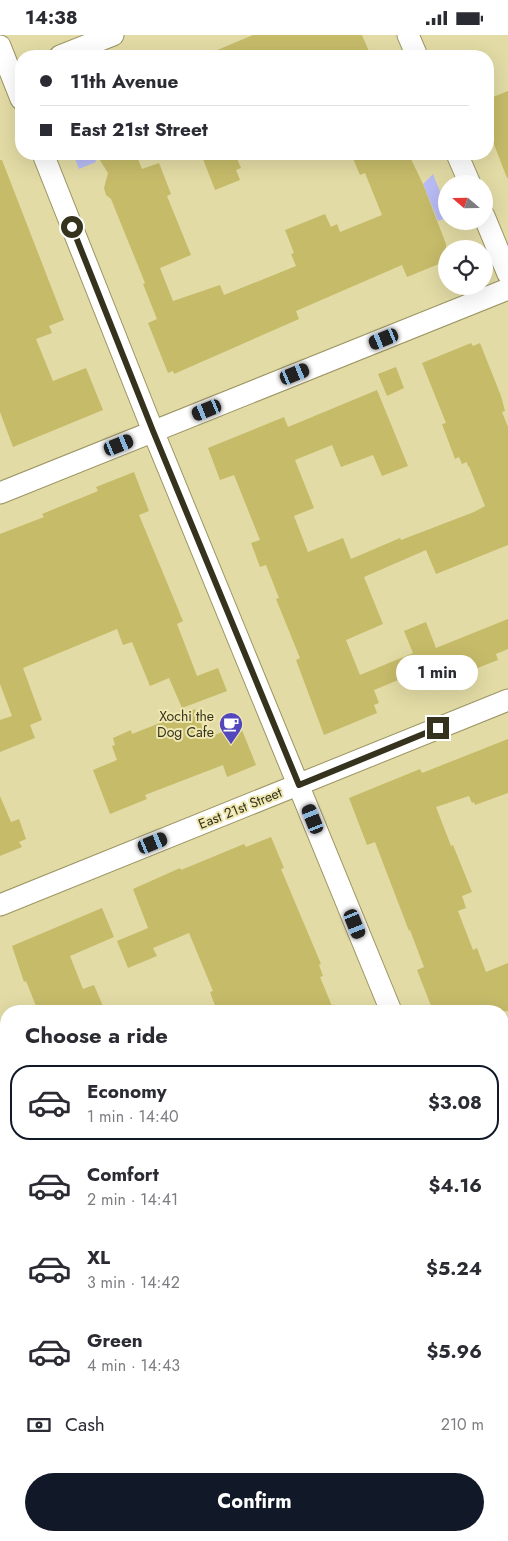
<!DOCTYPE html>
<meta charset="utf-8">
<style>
:root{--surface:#fff;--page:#f7f7f7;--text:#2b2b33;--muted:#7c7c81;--line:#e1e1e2;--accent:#111827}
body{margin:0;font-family:Jost,sans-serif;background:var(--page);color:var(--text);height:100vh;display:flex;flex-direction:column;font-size:19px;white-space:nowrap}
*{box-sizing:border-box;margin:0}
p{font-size:16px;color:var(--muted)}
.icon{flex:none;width:28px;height:28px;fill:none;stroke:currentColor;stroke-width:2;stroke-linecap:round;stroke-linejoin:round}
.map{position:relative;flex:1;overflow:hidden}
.details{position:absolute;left:0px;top:970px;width:509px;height:536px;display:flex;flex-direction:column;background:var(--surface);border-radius:20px 20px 0 0;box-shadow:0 5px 20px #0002}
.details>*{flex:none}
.banner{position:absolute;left:15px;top:15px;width:479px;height:110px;border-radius:20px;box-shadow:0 5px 20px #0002;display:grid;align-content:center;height:110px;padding:0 25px;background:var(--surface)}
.needle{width:32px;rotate:290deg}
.tools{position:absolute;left:438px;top:140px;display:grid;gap:10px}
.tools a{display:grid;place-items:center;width:55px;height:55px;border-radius:50%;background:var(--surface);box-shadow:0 5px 20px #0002;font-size:25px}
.end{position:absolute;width:22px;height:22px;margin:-11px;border:6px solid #35321d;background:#fff;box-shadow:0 0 0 2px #fff}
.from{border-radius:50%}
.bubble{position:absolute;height:35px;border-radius:18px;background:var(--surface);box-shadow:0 5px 20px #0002;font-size:16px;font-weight:700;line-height:35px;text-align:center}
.car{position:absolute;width:15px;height:30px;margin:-15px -8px;border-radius:6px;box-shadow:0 0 4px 1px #0007;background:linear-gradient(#222 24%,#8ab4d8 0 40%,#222 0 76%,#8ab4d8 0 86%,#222 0)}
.banner b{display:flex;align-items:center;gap:18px;height:48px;font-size:19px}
.banner b+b{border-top:1px solid var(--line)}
.banner i{width:12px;height:12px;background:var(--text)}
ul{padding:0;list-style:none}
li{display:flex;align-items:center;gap:15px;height:75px;margin:0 10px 8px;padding:0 15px;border:2px solid transparent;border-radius:20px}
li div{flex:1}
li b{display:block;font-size:19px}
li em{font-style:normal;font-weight:700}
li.active{border-color:var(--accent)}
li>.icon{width:45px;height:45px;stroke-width:1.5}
h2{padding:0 25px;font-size:22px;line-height:60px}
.pay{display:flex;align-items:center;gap:12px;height:55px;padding:0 25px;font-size:19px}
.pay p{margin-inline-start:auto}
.button{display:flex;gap:10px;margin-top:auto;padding:10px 25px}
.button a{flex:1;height:58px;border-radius:30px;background:var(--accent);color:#fff;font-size:20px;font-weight:700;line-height:58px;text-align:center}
.status{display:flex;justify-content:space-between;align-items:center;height:35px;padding:0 25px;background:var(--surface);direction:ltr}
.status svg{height:14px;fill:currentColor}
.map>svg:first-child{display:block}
.green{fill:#b8bbf4}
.building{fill:#c6bb69}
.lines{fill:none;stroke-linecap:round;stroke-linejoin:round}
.minor-casing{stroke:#9c9562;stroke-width:23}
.minor{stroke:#fff;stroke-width:21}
.route{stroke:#35321d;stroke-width:6}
.labels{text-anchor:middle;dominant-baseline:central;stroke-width:4;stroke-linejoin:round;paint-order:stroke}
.poi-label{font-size:14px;fill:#35321d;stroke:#efe8b2;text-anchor:end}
.street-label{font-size:14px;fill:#35321d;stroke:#efe8b2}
</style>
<div class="status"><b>14:38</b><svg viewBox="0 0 49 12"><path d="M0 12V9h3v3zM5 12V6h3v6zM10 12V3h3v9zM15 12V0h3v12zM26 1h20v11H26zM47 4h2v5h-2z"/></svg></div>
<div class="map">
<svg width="508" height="1506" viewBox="0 0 508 1506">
<rect width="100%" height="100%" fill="#e2dba5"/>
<!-- green -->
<path class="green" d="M73 119H96L98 122 95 124 96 127 79 134Z
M433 139 446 172V183L438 186 423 149Z"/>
<!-- building -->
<path class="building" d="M253 0H362L371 21H203Z
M508 56V143H507L488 94V64Z
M96 119H136L142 134 159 128 171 159 167 161 191 220 160 233 173 266 220 250 224 260 296 231 291 219 294 218 285 195 325 179 331 192 337 189 340 197 382 180 365 138 360 140 351 119H412L409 120 423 149 446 209V226L407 242 402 230 296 276 299 284 174 339 173 336 168 338 148 288 157 284 143 249 145 248 111 164 106 160 104 153 108 138Z
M201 119H235L241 133 236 135 240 145 215 155Z
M0 125H2L64 285 49 291 52 298 36 304 53 346 86 333 103 375 13 412 0 377Z
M471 308 473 311 480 308 501 361 505 376 502 377 508 392V510L436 539 426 515 364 542 383 589 346 605 360 640 413 618 404 596 426 587 436 613 508 584V614L496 619 498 625 475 634 473 629 425 648 420 636 374 655 379 668 374 670 377 678 324 700 296 625 300 623 276 564 279 563 266 530 260 532 251 508 260 505 234 440 220 445 208 413 284 382 288 392 377 355 408 431 382 441 373 420 341 432 332 410 295 425 314 473 294 481 308 517 343 503 351 524 400 503 401 505 474 477 485 471 469 431 468 432 467 427 462 429 459 422 455 424 442 389 446 388 422 328Z
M396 332 404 353 387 361 378 339Z
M134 437 149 476 139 480 183 586 177 589 197 641 218 633 227 656 182 673 169 643 150 651 132 607 123 610 117 594 23 633 42 685 30 690 35 703 0 717V685L12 681 0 649V499L44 482 42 479 98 456 96 452Z
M195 674 207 703 240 690 256 730 227 742 223 730 145 760 147 764 110 779 93 735 117 725 112 711 115 710 113 703 131 695 132 699Z
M508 704V758L475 770 474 767 472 768 469 761 436 772 451 811 453 810 472 857 462 861 466 873 458 876 473 915 477 913 486 937 508 928V976H433L417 935 424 932 410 895 409 896 375 807 367 810 349 763 420 734 422 738Z
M0 761 11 787 19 784 26 804 19 807 22 812 0 821Z
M271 802 284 833 281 834 321 929 319 930 323 941 320 942 334 976H217L210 957 213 956 189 898 153 913 157 921 128 933 117 906 148 893 133 854 180 833 181 835 244 809 246 812Z
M102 873 114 902 70 921 83 954 94 950 105 976H38L26 946 24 947 12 911Z"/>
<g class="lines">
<!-- minor casing -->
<g class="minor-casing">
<path id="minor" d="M408 0 417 21
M0 11 21 64
M60 21 113 0
M43 119 153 396 391 976
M457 119 470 149
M484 181 508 239
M0 458 508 254
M0 870 508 665
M0 1031 6 1046
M502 1080 508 1077
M502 1261 508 1276
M0 1282 6 1280
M502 1493 508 1490
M190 1500 192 1506
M469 1506 484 1500"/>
</g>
<!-- minor -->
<use href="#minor" class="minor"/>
</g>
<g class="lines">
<!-- route -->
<path class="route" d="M72 192 153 396 299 750 438 693"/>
</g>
<!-- icons -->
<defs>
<g id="cafe-pin" transform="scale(1.25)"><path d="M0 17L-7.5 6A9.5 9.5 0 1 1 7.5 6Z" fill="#5347be" stroke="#efe8b2"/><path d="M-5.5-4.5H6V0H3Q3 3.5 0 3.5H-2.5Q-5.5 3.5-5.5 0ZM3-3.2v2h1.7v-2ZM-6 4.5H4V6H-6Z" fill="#fff"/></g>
</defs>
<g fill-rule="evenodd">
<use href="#cafe-pin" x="231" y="689"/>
</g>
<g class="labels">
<!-- poi labels -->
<g class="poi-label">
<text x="214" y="681">Xochi the<tspan x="214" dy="16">Dog Cafe</tspan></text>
</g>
<!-- street labels -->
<g class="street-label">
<text transform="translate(240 773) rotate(-22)">East 21st Street</text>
</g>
</g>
</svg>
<div class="tools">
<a><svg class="needle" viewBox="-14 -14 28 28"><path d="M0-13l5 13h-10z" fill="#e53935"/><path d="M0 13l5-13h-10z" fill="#7c7c81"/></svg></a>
<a><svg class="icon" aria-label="locate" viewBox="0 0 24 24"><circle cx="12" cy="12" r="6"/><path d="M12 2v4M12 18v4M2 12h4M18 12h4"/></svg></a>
</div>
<i class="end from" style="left:72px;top:192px"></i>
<i class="end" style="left:438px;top:693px"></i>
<div class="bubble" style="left:396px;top:620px;width:82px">1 min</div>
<i class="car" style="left:384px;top:304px;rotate:248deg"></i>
<i class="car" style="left:295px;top:339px;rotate:68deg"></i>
<i class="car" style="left:207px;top:375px;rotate:248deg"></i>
<i class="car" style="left:119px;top:410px;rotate:68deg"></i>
<i class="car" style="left:313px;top:784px;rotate:338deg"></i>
<i class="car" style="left:153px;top:808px;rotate:68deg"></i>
<i class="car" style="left:355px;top:889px;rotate:158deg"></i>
<div class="banner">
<b><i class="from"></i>11th Avenue</b>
<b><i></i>East 21st Street</b>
</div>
<section class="details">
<h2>Choose a ride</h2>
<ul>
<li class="active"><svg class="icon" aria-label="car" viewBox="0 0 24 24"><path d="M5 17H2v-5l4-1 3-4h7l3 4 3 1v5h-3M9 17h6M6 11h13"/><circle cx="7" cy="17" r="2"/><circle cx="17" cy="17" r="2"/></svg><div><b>Economy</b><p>1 min · 14:40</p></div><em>$3.08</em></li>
<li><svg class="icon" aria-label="car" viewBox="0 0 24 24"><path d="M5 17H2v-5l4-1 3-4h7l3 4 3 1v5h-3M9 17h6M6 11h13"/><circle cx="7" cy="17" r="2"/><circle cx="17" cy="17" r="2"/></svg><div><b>Comfort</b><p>2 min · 14:41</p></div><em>$4.16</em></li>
<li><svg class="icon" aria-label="car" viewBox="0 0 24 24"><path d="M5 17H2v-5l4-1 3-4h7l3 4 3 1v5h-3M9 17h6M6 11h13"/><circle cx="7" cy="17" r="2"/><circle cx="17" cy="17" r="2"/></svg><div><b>XL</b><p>3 min · 14:42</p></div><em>$5.24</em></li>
<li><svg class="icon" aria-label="car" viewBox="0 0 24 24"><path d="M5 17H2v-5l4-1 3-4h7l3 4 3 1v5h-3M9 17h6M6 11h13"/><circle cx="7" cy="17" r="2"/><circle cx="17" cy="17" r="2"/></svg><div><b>Green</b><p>4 min · 14:43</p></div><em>$5.96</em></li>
</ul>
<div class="pay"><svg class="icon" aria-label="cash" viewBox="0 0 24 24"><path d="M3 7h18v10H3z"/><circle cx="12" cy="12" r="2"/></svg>Cash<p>210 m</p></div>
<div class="button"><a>Confirm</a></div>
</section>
</div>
